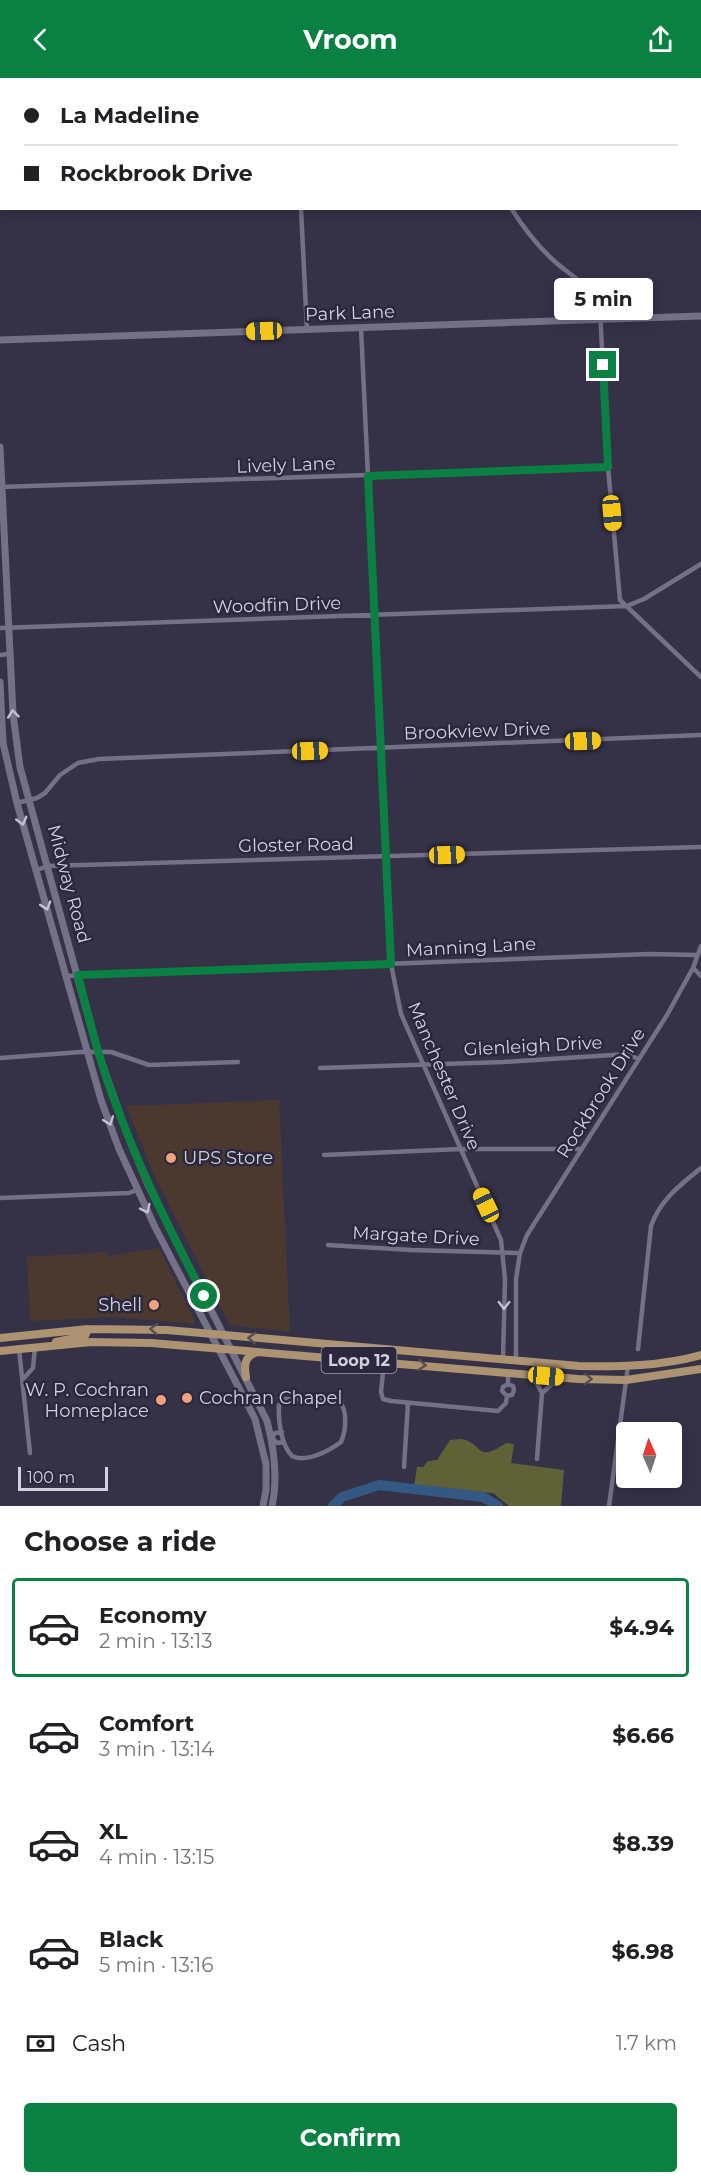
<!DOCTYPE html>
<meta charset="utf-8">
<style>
:root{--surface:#fff;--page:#f6f6f6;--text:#202124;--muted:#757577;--line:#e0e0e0;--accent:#0b8043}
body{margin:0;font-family:Montserrat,sans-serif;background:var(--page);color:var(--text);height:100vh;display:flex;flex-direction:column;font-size:22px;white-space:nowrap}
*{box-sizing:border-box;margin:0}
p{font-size:20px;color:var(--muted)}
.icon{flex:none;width:33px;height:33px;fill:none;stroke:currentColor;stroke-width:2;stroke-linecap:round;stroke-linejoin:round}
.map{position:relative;height:1428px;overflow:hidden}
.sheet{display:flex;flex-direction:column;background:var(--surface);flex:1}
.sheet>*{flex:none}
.hud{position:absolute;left:0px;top:0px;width:702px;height:132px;box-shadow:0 3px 15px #0003;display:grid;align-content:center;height:132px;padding:0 24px;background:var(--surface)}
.needle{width:39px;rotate:357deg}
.controls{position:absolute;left:616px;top:1344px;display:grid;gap:12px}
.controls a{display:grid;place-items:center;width:66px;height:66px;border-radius:6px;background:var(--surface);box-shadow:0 3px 15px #0003;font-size:30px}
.scale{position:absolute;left:18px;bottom:15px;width:90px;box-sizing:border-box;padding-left:6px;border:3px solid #d2d0de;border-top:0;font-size:16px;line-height:21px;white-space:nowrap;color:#d2d0de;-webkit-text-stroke:4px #2b283d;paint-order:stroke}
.end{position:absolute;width:27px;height:27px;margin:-14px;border:8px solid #0b8043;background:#fff;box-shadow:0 0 0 3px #fff}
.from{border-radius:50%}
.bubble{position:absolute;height:42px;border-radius:6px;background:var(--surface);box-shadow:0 3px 15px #0003;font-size:20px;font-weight:700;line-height:42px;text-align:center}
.car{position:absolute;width:18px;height:36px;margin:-18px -9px;border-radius:8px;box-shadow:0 0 4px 2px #0007;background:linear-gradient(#f5c518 24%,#345 0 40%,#f5c518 0 76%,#345 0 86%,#f5c518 0)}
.hud b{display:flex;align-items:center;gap:21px;height:57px;font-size:22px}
.hud b+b{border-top:2px solid var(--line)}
.hud i{width:15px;height:15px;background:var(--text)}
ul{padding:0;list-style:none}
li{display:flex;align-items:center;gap:18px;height:99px;margin:0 12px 9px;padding:0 12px;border:3px solid transparent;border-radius:6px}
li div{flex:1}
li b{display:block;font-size:22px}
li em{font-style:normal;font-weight:700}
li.active{border-color:var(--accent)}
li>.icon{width:54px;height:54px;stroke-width:1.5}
h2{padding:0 24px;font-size:27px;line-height:72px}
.pay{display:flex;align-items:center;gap:15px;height:66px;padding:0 24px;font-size:22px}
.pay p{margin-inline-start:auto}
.button{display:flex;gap:12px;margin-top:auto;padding:12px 24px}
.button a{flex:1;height:69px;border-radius:6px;background:var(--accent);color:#fff;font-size:24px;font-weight:700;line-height:69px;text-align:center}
header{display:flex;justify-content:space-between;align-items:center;height:78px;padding:0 24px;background:var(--accent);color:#fff;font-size:27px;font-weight:700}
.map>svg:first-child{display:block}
.commercial{fill:#4b3930}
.green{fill:#5f6237}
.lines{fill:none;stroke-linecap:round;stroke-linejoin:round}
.river{stroke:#345783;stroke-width:10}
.street{stroke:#737088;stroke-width:4.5}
.secondary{stroke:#737088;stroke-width:7}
.primary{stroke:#ad9371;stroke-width:8}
.oneway{stroke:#c4c2d1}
.oneway2{stroke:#584d4f}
.route{stroke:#0b8043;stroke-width:8}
.poi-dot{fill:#f2a17e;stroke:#2b283d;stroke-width:2}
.labels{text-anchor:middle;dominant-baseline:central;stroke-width:5;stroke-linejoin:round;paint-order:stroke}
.shield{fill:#2b283d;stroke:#a09eae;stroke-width:1.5}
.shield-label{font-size:16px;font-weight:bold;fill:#d2d0de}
.street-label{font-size:18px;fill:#d2d0de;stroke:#2b283d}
.poi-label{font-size:18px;fill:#d2d0de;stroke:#2b283d;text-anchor:start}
</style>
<header><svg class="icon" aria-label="back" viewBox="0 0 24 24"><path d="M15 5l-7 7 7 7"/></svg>Vroom<svg class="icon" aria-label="share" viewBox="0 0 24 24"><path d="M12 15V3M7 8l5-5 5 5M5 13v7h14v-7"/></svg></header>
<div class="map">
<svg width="701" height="1428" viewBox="0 0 701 1428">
<rect width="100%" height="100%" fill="#353248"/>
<!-- commercial -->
<path class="commercial" d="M279 1022 290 1254 230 1247 154 1097 127 1028Z
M159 1170 196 1246 114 1239 30 1243 27 1179 106 1174 109 1178Z"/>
<!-- green -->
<path class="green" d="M461 1361C484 1365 475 1386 506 1365L514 1366 511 1385 564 1392 561 1428H509L493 1415 441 1412 414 1408 417 1389H423L428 1383 437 1382 450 1362Z"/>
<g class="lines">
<!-- river -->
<path class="river" d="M333 1428 342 1419 379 1407 483 1419 498 1428"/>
<!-- street -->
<path class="street" d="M295 0V2
M469 0V2
M669 0 671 2
M53 2 87 0
M0 4H2
M700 13H701
M0 123H2
M301 130 307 252
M511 130C523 149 536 166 552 181 572 200 589 204 600 231L608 389 620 522 701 599
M361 250 391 886 401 936 501 1162 505 1201 503 1281
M0 409 608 389
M0 550 627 528 644 521 701 486
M0 577 9 576
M17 725 37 720 45 715 60 697 78 685 99 681 701 657
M35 793 47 788 701 769
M693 890 701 898
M67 898 649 876 697 877
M0 980 81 974H111L149 987 238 984
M320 990 504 984 628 976 638 981
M324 1077 461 1071H581
M0 1120 129 1115 137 1112
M328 1167 411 1172 520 1175 527 1157 667 937 693 890 701 868
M19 1271 30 1375
M638 1271 651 1148C660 1122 680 1107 701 1090
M516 1281V1201L520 1175
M384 1284 381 1314 383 1321 391 1323 498 1333 506 1325 507 1318
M532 1297 542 1315 537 1381
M23 1301 33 1290 35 1269
M508 1306 513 1308 514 1312 512 1317 507 1318 502 1313 503 1309 508 1306V1295
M542 1315 558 1301
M285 1321 339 1323C348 1332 346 1353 341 1364 329 1373 306 1385 292 1378 281 1367 278 1342 279 1327Z
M282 1354 275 1355 272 1360 277 1365 284 1364
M404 1389 408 1325
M609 1428 628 1288"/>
<!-- secondary -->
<path class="secondary" d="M0 262 701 238
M0 369 13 636 20 689 47 788 98 974 123 1045 148 1107 267 1343C274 1370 278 1401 272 1428
M0 604 3 665 17 725 101 1022 119 1071 155 1149 255 1341 266 1386V1412L263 1428"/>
<!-- primary -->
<path class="primary" d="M0 1260 88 1251 167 1252 579 1288C620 1289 661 1288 701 1277
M56 1264 85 1258 88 1251
M0 1273 91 1264 151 1265 578 1301 626 1302 701 1291
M246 1299C244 1287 244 1279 257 1274"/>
</g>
<!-- one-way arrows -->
<defs><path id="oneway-chevron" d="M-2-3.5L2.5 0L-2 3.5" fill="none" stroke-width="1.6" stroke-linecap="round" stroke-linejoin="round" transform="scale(1.5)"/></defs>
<g class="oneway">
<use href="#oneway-chevron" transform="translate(13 636) rotate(-96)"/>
<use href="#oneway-chevron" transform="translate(22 743) rotate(75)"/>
<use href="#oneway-chevron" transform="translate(46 828) rotate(73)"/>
<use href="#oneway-chevron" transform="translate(109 1043) rotate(70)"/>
<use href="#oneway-chevron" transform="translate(146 1131) rotate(64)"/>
<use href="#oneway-chevron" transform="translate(504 1227) rotate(91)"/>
</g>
<g class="oneway2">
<use href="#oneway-chevron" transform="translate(154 1251) rotate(-178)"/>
<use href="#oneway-chevron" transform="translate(252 1260) rotate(-176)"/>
<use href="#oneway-chevron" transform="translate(422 1287) rotate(5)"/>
<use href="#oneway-chevron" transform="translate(588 1301) rotate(2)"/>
</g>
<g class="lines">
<!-- route -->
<path class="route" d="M204 1218C169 1151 136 1084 111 1013 97 975 88 936 78 897L391 886 368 398 608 389 603 287"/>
</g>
<!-- markers -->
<g class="poi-dot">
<circle cx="171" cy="1080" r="6"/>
<circle cx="154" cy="1227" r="6"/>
<circle cx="187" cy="1320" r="6"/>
<circle cx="161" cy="1322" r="6"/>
</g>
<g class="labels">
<!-- shield labels -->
<rect class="shield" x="321.5" y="1269" width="75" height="26" rx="4.5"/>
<g class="shield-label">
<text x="359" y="1282">Loop 12</text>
</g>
<!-- street labels -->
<g class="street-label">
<text transform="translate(350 235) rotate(-2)">Park Lane</text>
<text transform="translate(286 387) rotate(-2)">Lively Lane</text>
<text transform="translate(277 527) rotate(-2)">Woodfin Drive</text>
<text transform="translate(477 653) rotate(-2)">Brookview Drive</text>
<text transform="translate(296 767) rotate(-1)">Gloster Road</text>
<text transform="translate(69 806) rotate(75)">Midway Road</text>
<text transform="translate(471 869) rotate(-3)">Manning Lane</text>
<text transform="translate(533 968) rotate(-3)">Glenleigh Drive</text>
<text transform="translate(444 998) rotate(67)">Manchester Drive</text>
<text transform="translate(601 1015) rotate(-58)">Rockbrook Drive</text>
<text transform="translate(416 1158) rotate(3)">Margate Drive</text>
</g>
<!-- poi labels -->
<g class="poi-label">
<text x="183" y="1080">UPS Store</text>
<text x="142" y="1227" text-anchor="end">Shell</text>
<text x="149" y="1312" text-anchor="end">W. P. Cochran<tspan x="149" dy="21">Homeplace</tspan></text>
<text x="199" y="1320">Cochran Chapel</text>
</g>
</g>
</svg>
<div class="controls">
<a><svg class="needle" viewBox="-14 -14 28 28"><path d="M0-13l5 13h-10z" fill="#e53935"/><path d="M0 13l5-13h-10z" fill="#757577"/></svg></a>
</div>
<div class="scale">100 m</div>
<i class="end from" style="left:204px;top:1218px"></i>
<i class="end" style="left:603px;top:287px"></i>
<div class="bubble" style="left:554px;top:200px;width:99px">5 min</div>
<i class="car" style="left:264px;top:253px;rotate:268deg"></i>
<i class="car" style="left:612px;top:435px;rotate:175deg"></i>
<i class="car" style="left:583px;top:663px;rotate:88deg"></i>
<i class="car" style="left:310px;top:673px;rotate:88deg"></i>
<i class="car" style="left:447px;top:777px;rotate:88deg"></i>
<i class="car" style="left:486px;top:1127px;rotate:335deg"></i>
<i class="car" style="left:546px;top:1298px;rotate:95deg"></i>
<div class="hud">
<b><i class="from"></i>La Madeline</b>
<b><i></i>Rockbrook Drive</b>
</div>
</div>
<section class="sheet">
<h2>Choose a ride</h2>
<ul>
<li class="active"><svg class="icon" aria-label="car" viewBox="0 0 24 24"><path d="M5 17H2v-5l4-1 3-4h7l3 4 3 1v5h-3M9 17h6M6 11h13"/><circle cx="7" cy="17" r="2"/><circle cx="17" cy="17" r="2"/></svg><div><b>Economy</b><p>2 min · 13:13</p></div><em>$4.94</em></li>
<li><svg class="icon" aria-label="car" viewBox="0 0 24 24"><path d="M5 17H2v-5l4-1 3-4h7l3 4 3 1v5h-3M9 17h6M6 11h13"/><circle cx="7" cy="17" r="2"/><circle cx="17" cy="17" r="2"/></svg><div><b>Comfort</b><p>3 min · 13:14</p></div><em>$6.66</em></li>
<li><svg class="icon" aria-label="car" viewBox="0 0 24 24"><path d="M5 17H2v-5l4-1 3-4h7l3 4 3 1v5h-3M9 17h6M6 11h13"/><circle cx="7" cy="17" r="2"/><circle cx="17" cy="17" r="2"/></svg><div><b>XL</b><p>4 min · 13:15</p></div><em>$8.39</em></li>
<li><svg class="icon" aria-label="car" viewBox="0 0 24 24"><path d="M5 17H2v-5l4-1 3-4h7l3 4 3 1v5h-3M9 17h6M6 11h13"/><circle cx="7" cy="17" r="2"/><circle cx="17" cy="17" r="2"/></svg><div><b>Black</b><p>5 min · 13:16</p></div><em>$6.98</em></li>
</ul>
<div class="pay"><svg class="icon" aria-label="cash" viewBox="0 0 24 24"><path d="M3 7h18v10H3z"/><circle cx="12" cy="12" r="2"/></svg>Cash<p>1.7 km</p></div>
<div class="button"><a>Confirm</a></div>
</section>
